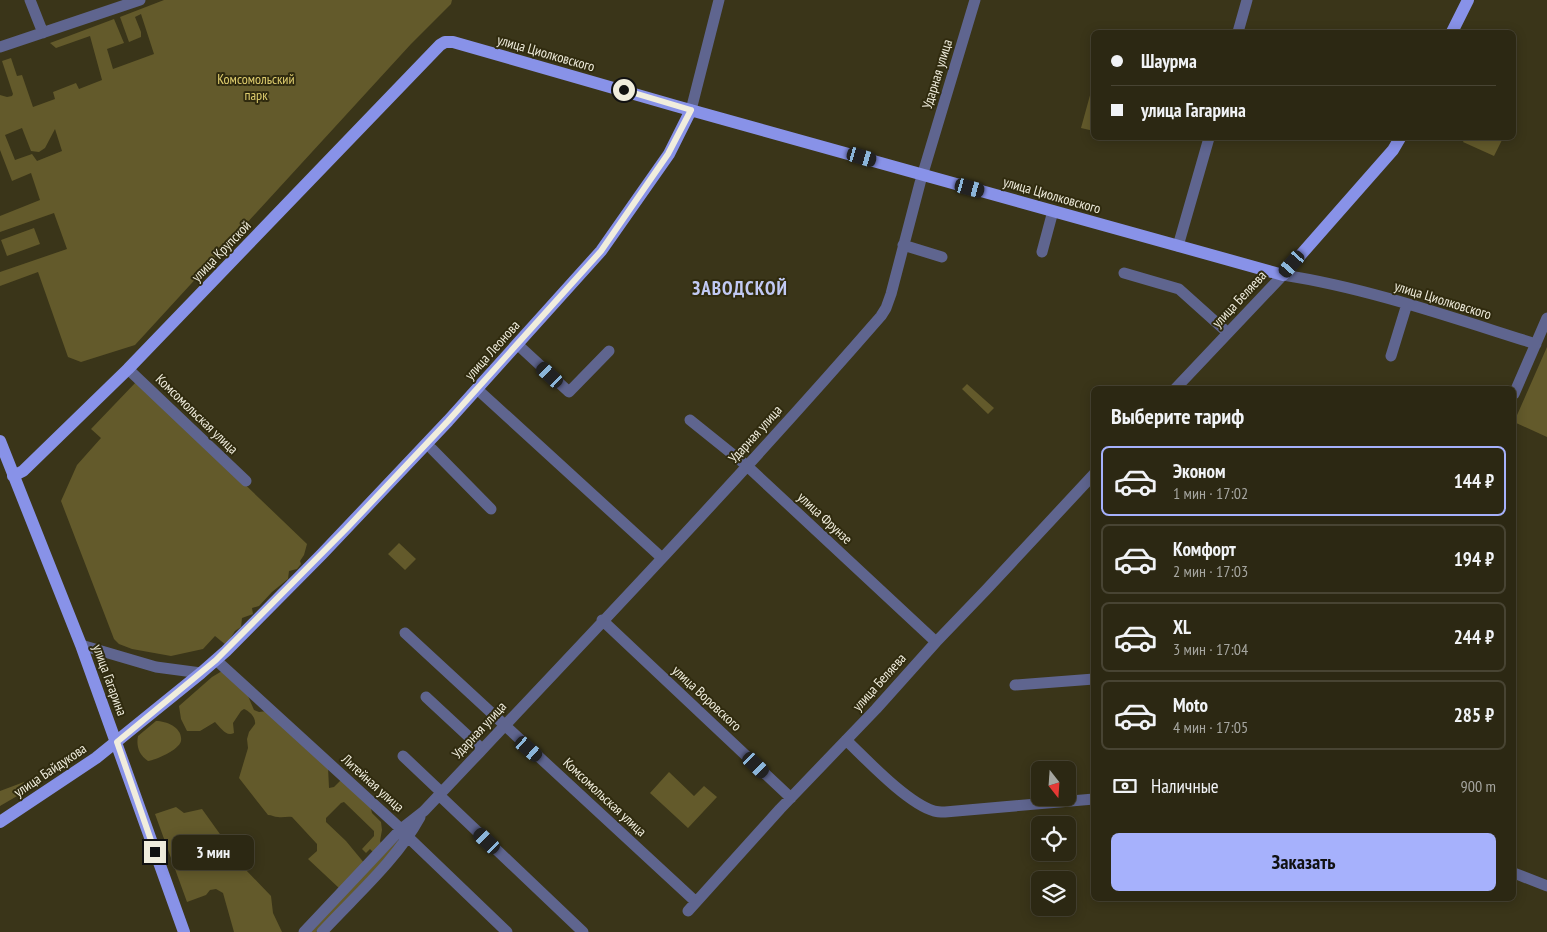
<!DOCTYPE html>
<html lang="ru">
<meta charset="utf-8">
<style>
:root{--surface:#2c2813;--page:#34301c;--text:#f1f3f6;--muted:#a6a6a0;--line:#484433;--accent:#a6b1fc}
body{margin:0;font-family:"PT Sans Narrow",sans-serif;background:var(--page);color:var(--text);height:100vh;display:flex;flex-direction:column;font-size:19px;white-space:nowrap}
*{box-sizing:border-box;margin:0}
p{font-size:16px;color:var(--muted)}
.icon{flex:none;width:28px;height:28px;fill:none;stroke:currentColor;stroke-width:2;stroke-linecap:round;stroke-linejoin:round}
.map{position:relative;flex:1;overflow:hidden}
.details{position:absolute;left:1091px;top:386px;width:425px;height:515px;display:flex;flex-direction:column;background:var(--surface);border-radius:8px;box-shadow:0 2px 12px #0003,0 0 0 1px var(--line)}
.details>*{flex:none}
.hud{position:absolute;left:1091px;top:30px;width:425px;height:110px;border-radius:8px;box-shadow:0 2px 12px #0003,0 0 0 1px var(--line);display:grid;align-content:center;height:110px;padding:0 20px;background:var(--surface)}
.needle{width:32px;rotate:163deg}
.fabs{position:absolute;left:1031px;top:761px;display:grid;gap:10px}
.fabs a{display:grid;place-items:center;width:45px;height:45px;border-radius:8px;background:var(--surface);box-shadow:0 2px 12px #0003,0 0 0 1px var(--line);font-size:25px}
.end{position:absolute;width:22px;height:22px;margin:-11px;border:6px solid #f0eddd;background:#111;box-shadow:0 0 0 2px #111}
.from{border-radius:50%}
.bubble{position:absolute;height:35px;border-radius:8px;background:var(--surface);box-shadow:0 2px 12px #0003,0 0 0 1px var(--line);font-size:16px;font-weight:700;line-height:35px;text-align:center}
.car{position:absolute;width:15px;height:30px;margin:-15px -8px;border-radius:6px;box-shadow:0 0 4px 1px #0007;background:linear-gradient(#222 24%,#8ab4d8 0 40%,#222 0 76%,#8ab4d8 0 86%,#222 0)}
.hud b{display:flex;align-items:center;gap:18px;height:48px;font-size:19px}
.hud b+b{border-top:1px solid var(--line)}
.hud i{width:12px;height:12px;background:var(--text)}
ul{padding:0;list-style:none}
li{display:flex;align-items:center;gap:15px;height:70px;margin:0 10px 8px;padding:0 10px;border:2px solid var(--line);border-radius:8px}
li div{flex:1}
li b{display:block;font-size:19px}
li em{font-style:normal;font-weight:700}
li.on{border-color:var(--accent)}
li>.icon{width:45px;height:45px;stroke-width:1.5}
h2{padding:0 20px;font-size:22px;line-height:60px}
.pay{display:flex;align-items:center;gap:12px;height:55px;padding:0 20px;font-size:19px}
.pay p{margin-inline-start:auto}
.action{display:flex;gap:10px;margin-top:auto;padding:10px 20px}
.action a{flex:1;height:58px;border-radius:8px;background:var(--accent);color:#111;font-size:20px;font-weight:700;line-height:58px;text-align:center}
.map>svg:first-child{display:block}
.green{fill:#635a2b;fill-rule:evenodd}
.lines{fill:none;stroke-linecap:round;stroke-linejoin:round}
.minor{stroke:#5f658f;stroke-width:11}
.major{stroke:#8892e8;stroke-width:12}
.route{stroke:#f0eddd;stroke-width:6}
.labels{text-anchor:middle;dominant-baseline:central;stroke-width:4;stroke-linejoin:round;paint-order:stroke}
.street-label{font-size:14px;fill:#f0eddd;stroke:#302b0f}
.park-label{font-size:14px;fill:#dfcd6e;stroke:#302b0f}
.district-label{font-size:19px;font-weight:bold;letter-spacing:1px;fill:#c1c9f3;stroke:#302b0f}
</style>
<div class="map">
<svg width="1547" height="932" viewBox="0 0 1547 932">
<rect width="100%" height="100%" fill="#3a3519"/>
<!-- green -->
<path class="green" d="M164 0H452L451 4 411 44 135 345 81 362 68 357 38 272 0 286V272L67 249 54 213 0 232V216L40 200 31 173 12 181 0 150V95L7 97 12 96 13 94 2 61 11 58 17 76 22 75 33 107 55 99 53 92 76 83 79 89 102 80 90 36 56 48 50 43 114 19 124 43 107 49 113 69 154 54 141 14 135 17 141 32V37L129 42 120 17ZM22 128 31 151 39 152 45 148 55 129 62 151 37 161 32 154 15 160 5 135Z
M1092 88 1094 89V131L1081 128Z
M1465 138H1503L1494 156 1463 142Z
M34 228 40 244 7 256 1 240Z
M1547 347V437L1514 422Z
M137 381 307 544 304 555 300 561 301 564 297 569 289 571 288 579 272 592 259 606 252 608 253 614 242 618 241 627 235 631 226 645 215 636 203 649 171 656 132 649 119 644 114 639 61 501 77 465 101 438 91 429Z
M967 384 994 408 988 414 962 389Z
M399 543 416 559 405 570 388 554Z
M222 671 248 696 254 710 259 712 267 711 328 767 329 788 334 787 342 779 370 805 372 813 381 822 382 830 380 841 383 848 376 855 370 849 366 853 362 849 374 836V831L344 802 341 803 326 818V822L346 841 365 864 339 888 308 859 317 851V844L292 817C287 816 283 818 278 817 274 817 272 815 268 815L239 778 248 748 247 739 249 732 255 724C256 717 249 711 244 709L241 711 233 723 234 733C226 737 221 728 215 722L200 731H187L181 719 179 706 212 677Z
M156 721C167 721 183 728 181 741 179 750 156 760 148 761 139 755 136 746 138 736Z
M669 772 694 796 704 786 717 797 688 828 650 793Z
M24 782V792L0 806V791Z
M176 807 184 813 202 809 245 869 271 896 273 913 282 932H234L223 893 216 889 210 890 206 895 187 902 155 814Z
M398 840V845L316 932H309Z"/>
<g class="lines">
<!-- minor -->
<path class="minor" d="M30 0 43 33
M1238 32 1247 0
M0 47 140 0
M691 110 719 0
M903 245 942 257
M1178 246 1209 138
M1042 252 1053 211
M1124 273 1179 289 1228 333
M517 344 569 392 609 351
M1391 356 1407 304
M128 369 246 481
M477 389 662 558
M1175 389 1283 275C1368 288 1453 318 1536 344
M1514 394 1547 318
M690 420 746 465 936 642
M432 449 491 509
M602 620 791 798
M405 633C502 723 599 813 696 902
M81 645 156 667 201 673
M216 660 401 829 409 838 507 932
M1015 685 1094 679
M426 697 482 749
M846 740C867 760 907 803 934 811 937 812 942 812 945 812L1094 799
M403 756 441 792
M439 795 583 932
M1514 873 1547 886
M688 911 780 809 876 709 936 642 986 590 1094 474
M304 932 401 829 424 811C578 648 734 485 881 316L886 308 891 294 920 183 975 0
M322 932C356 895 396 861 420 817"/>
<!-- major -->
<path class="major" d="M1452 32 1468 0
M0 441 81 645 184 932
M13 476 23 471 128 369 440 45 445 42H453L676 106 1283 275 1393 150 1400 138
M0 822 96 758 201 673 226 651 322 554 448 421 601 251 669 154 691 110"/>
</g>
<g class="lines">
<!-- route -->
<path class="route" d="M155 852 117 742 216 660 346 529 448 421 601 251 668 154 691 110 624 90"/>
</g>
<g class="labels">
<!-- street labels -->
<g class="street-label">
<text transform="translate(546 53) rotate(16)">улица Циолковского</text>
<text transform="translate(937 74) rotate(-73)">Ударная улица</text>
<text transform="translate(1052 195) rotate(16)">улица Циолковского</text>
<text transform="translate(221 251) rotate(-46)">улица Крупской</text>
<text transform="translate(1239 299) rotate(-47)">улица Беляева</text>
<text transform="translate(1443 300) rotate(17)">улица Циолковского</text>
<text transform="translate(492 350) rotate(-48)">улица Леонова</text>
<text transform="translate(197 414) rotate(44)">Комсомольская улица</text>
<text transform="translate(755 434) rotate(-48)">Ударная улица</text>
<text transform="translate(825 518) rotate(43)">улица Фрунзе</text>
<text transform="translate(110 680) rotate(70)">улица Гагарина</text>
<text transform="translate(879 682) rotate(-48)">улица Беляева</text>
<text transform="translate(707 698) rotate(43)">улица Воровского</text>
<text transform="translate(479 730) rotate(-47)">Ударная улица</text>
<text transform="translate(50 770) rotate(-34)">улица Байдукова</text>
<text transform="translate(373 783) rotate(42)">Литейная улица</text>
<text transform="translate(605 797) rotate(43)">Комсомольская улица</text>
</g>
<!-- park labels -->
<g class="park-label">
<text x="256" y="79">Комсомольский<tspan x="256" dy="16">парк</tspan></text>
</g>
<!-- district labels -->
<g class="district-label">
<text x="740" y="288">ЗАВОДСКОЙ</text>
</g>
</g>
</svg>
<div class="fabs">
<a><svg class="needle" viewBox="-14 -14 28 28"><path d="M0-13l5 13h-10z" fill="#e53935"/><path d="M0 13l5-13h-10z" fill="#a6a6a0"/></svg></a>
<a><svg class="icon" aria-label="locate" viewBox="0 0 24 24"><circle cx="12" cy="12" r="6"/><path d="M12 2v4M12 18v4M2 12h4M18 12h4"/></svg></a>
<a><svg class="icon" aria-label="layers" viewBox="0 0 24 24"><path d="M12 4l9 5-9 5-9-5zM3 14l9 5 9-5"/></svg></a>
</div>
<i class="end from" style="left:624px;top:90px"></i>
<i class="end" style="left:155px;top:852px"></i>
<div class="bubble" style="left:172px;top:835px;width:82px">3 мин</div>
<i class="car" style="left:862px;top:157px;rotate:106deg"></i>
<i class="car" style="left:970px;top:188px;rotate:105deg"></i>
<i class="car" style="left:1292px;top:264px;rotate:221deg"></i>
<i class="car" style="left:550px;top:375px;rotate:313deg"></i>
<i class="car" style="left:529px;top:749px;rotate:131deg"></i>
<i class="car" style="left:756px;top:765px;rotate:134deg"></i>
<i class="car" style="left:487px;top:841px;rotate:314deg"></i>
<div class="hud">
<b><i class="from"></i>Шаурма</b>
<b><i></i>улица Гагарина</b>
</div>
<section class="details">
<h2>Выберите тариф</h2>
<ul>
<li class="on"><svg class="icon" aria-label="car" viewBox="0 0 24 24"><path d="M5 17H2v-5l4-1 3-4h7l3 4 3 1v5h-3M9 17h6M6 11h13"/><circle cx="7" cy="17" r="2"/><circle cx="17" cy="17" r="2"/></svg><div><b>Эконом</b><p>1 мин · 17:02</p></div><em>144 ₽</em></li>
<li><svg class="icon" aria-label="car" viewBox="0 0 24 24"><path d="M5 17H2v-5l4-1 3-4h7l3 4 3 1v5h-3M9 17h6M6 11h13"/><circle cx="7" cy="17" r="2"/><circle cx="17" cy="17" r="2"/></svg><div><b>Комфорт</b><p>2 мин · 17:03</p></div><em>194 ₽</em></li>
<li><svg class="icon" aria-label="car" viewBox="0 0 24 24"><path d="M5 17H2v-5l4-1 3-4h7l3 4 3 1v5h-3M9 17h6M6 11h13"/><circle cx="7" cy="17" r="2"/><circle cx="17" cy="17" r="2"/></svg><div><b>XL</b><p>3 мин · 17:04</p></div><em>244 ₽</em></li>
<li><svg class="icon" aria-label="car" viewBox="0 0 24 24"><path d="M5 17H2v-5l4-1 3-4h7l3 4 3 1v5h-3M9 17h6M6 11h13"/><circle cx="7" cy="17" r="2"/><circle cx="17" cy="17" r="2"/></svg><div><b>Moto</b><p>4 мин · 17:05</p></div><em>285 ₽</em></li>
</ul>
<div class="pay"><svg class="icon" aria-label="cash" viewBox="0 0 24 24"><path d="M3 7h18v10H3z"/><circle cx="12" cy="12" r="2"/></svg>Наличные<p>900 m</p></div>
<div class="action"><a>Заказать</a></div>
</section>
</div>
